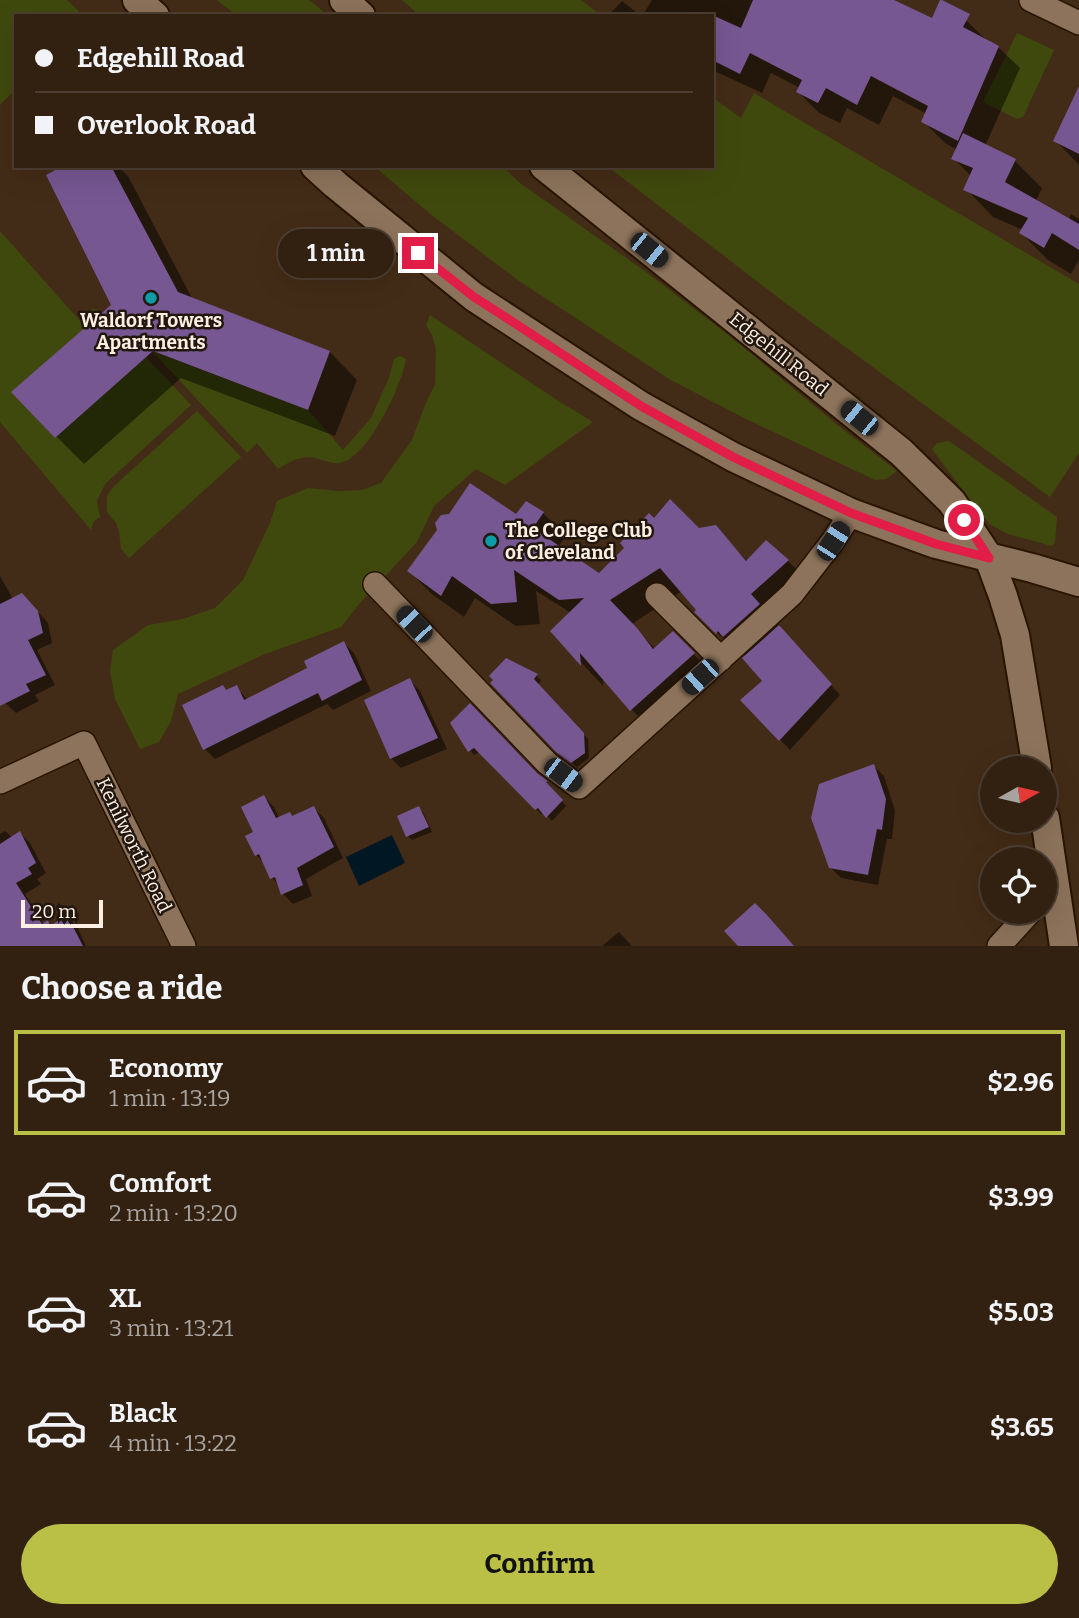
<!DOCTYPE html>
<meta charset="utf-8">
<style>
:root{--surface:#322111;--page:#3a291a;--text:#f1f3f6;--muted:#a8a39f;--line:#4d3e31;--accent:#bac045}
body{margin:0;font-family:Bitter,serif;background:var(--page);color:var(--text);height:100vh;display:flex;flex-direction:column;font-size:26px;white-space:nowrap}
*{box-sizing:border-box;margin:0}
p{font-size:23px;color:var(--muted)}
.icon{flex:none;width:38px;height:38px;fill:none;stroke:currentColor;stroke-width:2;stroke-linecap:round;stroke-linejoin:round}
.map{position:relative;height:946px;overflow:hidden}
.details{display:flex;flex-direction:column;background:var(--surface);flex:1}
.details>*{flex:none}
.banner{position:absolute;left:14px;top:14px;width:700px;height:154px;border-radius:0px;box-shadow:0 7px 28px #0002,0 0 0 2px var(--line);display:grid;align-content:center;height:154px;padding:0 21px;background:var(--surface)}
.needle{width:46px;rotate:82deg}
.buttons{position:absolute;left:980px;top:756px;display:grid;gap:14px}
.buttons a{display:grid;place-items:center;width:77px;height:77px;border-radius:50%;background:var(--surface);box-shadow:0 7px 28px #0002,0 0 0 2px var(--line);font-size:35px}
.scale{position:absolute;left:21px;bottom:18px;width:82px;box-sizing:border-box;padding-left:7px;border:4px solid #feefe2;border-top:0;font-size:19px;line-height:24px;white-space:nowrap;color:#feefe2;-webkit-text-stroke:5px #21170e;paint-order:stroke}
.end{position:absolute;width:32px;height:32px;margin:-16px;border:9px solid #e11d48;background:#fff;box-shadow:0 0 0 4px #fff}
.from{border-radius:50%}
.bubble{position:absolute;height:49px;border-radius:24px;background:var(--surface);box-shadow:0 7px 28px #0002,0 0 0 2px var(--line);font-size:23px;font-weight:700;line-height:49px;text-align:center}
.car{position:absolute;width:21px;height:42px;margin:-21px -10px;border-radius:9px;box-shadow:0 0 5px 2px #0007;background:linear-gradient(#222 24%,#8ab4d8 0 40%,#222 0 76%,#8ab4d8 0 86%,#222 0)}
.banner b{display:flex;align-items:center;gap:24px;height:66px;font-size:26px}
.banner b+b{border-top:2px solid var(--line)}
.banner i{width:18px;height:18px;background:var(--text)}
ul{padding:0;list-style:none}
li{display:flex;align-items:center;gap:21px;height:105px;margin:0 14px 10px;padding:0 7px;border:4px solid transparent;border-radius:0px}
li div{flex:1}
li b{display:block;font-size:26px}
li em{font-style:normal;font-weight:700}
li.current{border-color:var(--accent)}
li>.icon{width:63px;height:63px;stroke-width:1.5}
h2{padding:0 21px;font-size:32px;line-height:84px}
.cta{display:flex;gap:14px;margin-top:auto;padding:14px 21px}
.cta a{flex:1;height:80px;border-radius:42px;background:var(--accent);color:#111;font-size:28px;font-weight:700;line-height:80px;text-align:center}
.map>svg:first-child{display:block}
.green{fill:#40490d}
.water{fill:#011824}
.shadow{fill:#0007}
.building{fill:#765792}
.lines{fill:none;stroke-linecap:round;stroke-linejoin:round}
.minor-casing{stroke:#281401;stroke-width:26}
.tertiary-casing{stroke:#281401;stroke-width:32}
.minor{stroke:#8d735b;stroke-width:23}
.tertiary{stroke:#8d735b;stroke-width:28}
.route{stroke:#e11d48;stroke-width:9}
.culture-dot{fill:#0f9aa8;stroke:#21170e;stroke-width:2.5}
.labels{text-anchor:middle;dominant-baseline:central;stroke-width:5;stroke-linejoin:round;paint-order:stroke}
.poi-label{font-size:19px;font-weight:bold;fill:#feefe2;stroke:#21170e}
.street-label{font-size:19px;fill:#feefe2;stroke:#21170e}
</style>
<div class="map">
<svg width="1079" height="946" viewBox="0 0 1079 946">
<rect width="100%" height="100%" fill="#432c17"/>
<!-- green -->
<path class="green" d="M0 0H67L84 16H16V89L0 105Z
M217 0H309L329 16H237Z
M402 0H581L602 16H420Z
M1017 33 1054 50 1023 117 1017 119 983 102Z
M754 93 1079 284V453L1050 497 784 302 607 166H712V97L741 118Z
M374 166H502L520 183 646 272 726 333 840 427 897 471 886 479 875 480 742 417 669 379 519 281 429 213Z
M0 231 80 321 92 309H96L102 313 12 392 55 438 146 357 191 405 105 484 97 501 100 517 94 521 91 530 0 422Z
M430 315 557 400 593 422 505 485 476 469 434 506 417 542 360 603 341 627 265 654 178 694 171 721 159 742 140 749 115 699 110 671 113 650 148 625 183 619 215 608 243 580 270 523 277 501 308 488 338 491 362 490 381 483 412 440 425 405 435 384 436 349 432 335 426 325Z
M152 351 308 410 343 450 371 418 389 378 394 359 400 356 406 359C402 385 368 458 340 463 333 464 326 461 319 459 305 454 290 461 278 469L257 443 247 453Z
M197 411 241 457 129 558 121 549 119 531 116 523 107 512V496L113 487Z
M949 441 1057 517 1055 542 1052 546 1008 534 991 525 976 508 932 449 937 443Z"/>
<!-- water -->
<path class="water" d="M392 835 405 863 359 886 346 857Z"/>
<!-- shadow -->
<path class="shadow" d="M652 0H876L932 21 966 20 988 42 998 47 1020 68 985 146 1015 161 1042 188 1036 201 1068 220 1071 214 1079 219V260L1071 274 1048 260 1021 233 1023 230 993 217 966 189 971 176 953 158 957 150 945 143 924 122 927 114 893 96 879 125 847 108 840 123 819 113 798 92 800 88 771 73 762 93 712 70V16H642Z
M622 1 641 16H608Z
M1079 91V165L1056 141Z
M67 166H117L128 176 193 300 330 352 357 380 335 436 181 378 84 464 57 437 14 392 113 305Z
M527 503 543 513 566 536 558 547 599 575 654 521 698 529 715 527 748 562 788 561 811 584 773 618 782 628 781 629 840 695 790 750 742 700 764 682 746 657 742 653 740 655 696 612 698 610 682 591 632 624 655 649 673 633 716 677 655 733 632 710 603 676V686L552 631 571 613 536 591 540 624 516 626 475 598 464 617 432 594 409 571 516 517Z
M0 576 13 599 32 605 48 623 52 643 37 650 55 685 35 695 39 701 16 713 5 703 0 692Z
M344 643 354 653 371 691 333 710 327 704 215 759 205 749 227 691 236 687 248 700 309 669Z
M507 661 537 676 541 680 538 685 588 739 589 758 577 767 563 757Z
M410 680 420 691 447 749 401 768 391 758Z
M452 723 536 775 551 787 549 788 566 806 552 821 544 812 541 814 480 752 474 755 470 750Z
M874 766 884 776 895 811 892 839H887L878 885 841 878 830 867Z
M264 797 274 807 279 818 293 817 314 808 324 818 343 858 306 879 312 896 293 904 283 894 280 886 272 878 266 864 256 855 255 833Z
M418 808 423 812 432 832 412 840 408 836Z
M5 831 13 838 20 833 30 843 46 873 37 879 41 884 25 894 44 925 48 923 52 927 67 917 77 927 86 946H7L0 929V834Z
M619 932 632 946H602Z"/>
<!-- building -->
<path class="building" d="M753 0H894L932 18 940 0H942L970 14 963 27 999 46 958 141 921 122 928 106 871 76 857 105 826 88 818 103 796 92 802 80 750 53 740 74 712 60V15L741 28Z
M1079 86V154L1053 141Z
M963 133 1016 159 1005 182 1079 224V250L1052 233 1044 248 1019 233 1028 218 963 190 973 168 951 159Z
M63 166H111L178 292 330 351 308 410 153 351 55 438 11 392 111 305 46 175Z
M470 483 516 514 526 501 544 512 533 528 599 573 624 548 620 543 649 513 654 518 670 499 699 528 716 525 746 561 766 540 789 560 751 594 760 604 723 637 718 631 716 634 694 612 696 610 660 568 610 600 637 628 653 649 673 631 695 653 630 711 580 653 581 666 550 631 584 598 559 600 514 570 517 602 491 604 452 576 441 596 407 571 437 530 435 523 441 515 449 514Z
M22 593 38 611 43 633 28 640 46 675 26 684 30 691 0 706V604Z
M779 625 832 684 779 741 740 700 762 681 742 658Z
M344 641 362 680 322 701 318 693 203 750 182 705 223 685 226 690 237 685 244 700 307 668 304 661Z
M506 658 538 674 534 679 584 733 585 753 571 763 556 752 490 683 493 680 489 676Z
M410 678 438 738 390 759 364 700Z
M470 703 537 773 548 781 546 782 563 800 546 818 538 808 535 810 474 748 468 752 450 723Z
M874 764 886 799 882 830 877 829 868 875 829 868 811 818 819 784Z
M264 795 276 818 290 812 292 816 314 806 334 847 297 868 303 885 281 895 275 877 270 879 259 854 255 856 245 836 253 832 241 807Z
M419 806 429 827 406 837 397 816Z
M20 831 36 863 28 868 32 874 16 883 42 924 48 920 50 926 67 915 83 946H0V844Z
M755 903 766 914 794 946H738L724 931Z"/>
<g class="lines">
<!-- minor casing -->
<g class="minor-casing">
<path id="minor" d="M1031 0 1079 23
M375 584 547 763 579 787 792 594 833 541 851 513
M657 595 721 659
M0 782 84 743 184 946
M999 946 1030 912"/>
</g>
<!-- tertiary casing -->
<g class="tertiary-casing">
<path id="tertiary" d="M137 0 155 16
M344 0 361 16
M315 166 336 185 474 297 641 406 733 457 851 513 936 544 1032 568 1079 582
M544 166 901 452 952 502 989 558 1003 596 1015 635 1037 768
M1045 818 1064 946"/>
</g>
<!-- minor -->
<use href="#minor" class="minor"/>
<!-- tertiary -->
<use href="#tertiary" class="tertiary"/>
</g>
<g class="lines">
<!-- route -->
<path class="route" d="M418 253 474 297 516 324 641 406 733 457 851 513 936 544 989 558 964 520"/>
</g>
<!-- markers -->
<g class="culture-dot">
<circle cx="151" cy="298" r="7"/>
<circle cx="491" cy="541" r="7"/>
</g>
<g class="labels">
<!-- poi labels -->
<g class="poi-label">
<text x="151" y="320">Waldorf Towers<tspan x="151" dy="22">Apartments</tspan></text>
<text x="505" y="530" text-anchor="start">The College Club<tspan x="505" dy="22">of Cleveland</tspan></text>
</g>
<!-- street labels -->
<g class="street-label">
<text transform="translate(779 354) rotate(39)">Edgehill Road</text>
<text transform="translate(134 845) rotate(64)">Kenilworth Road</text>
</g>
</g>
</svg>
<div class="buttons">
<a><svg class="needle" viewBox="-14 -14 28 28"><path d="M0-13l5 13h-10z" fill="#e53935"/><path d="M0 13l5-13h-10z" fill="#a8a39f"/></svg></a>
<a><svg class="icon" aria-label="locate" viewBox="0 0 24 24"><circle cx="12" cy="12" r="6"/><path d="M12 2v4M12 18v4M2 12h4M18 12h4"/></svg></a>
</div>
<div class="scale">20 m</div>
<i class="end from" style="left:964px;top:520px"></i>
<i class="end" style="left:418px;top:253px"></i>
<div class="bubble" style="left:278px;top:229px;width:116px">1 min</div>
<i class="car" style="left:649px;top:250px;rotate:129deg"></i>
<i class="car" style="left:859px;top:418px;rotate:309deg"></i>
<i class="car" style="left:833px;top:541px;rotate:33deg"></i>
<i class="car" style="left:414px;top:624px;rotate:316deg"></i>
<i class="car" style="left:700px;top:677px;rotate:228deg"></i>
<i class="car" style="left:563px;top:775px;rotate:127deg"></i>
<div class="banner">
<b><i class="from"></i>Edgehill Road</b>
<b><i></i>Overlook Road</b>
</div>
</div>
<section class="details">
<h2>Choose a ride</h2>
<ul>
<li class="current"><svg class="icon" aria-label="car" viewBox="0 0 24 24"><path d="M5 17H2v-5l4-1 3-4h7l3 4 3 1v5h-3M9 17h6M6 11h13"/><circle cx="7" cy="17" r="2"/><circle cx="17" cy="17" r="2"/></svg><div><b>Economy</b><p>1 min · 13:19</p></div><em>$2.96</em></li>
<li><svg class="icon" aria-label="car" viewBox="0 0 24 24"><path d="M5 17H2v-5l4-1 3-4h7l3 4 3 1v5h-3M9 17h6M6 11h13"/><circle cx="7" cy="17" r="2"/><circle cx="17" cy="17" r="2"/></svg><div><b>Comfort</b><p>2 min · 13:20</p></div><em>$3.99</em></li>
<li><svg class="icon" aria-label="car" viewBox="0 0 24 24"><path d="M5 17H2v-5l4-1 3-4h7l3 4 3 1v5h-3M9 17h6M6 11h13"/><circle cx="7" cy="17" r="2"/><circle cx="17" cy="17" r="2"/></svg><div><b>XL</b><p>3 min · 13:21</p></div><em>$5.03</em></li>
<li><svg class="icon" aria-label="car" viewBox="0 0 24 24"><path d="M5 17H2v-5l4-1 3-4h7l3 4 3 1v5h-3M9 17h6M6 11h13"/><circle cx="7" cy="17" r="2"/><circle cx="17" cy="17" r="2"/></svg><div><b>Black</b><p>4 min · 13:22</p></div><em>$3.65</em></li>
</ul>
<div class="cta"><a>Confirm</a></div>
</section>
